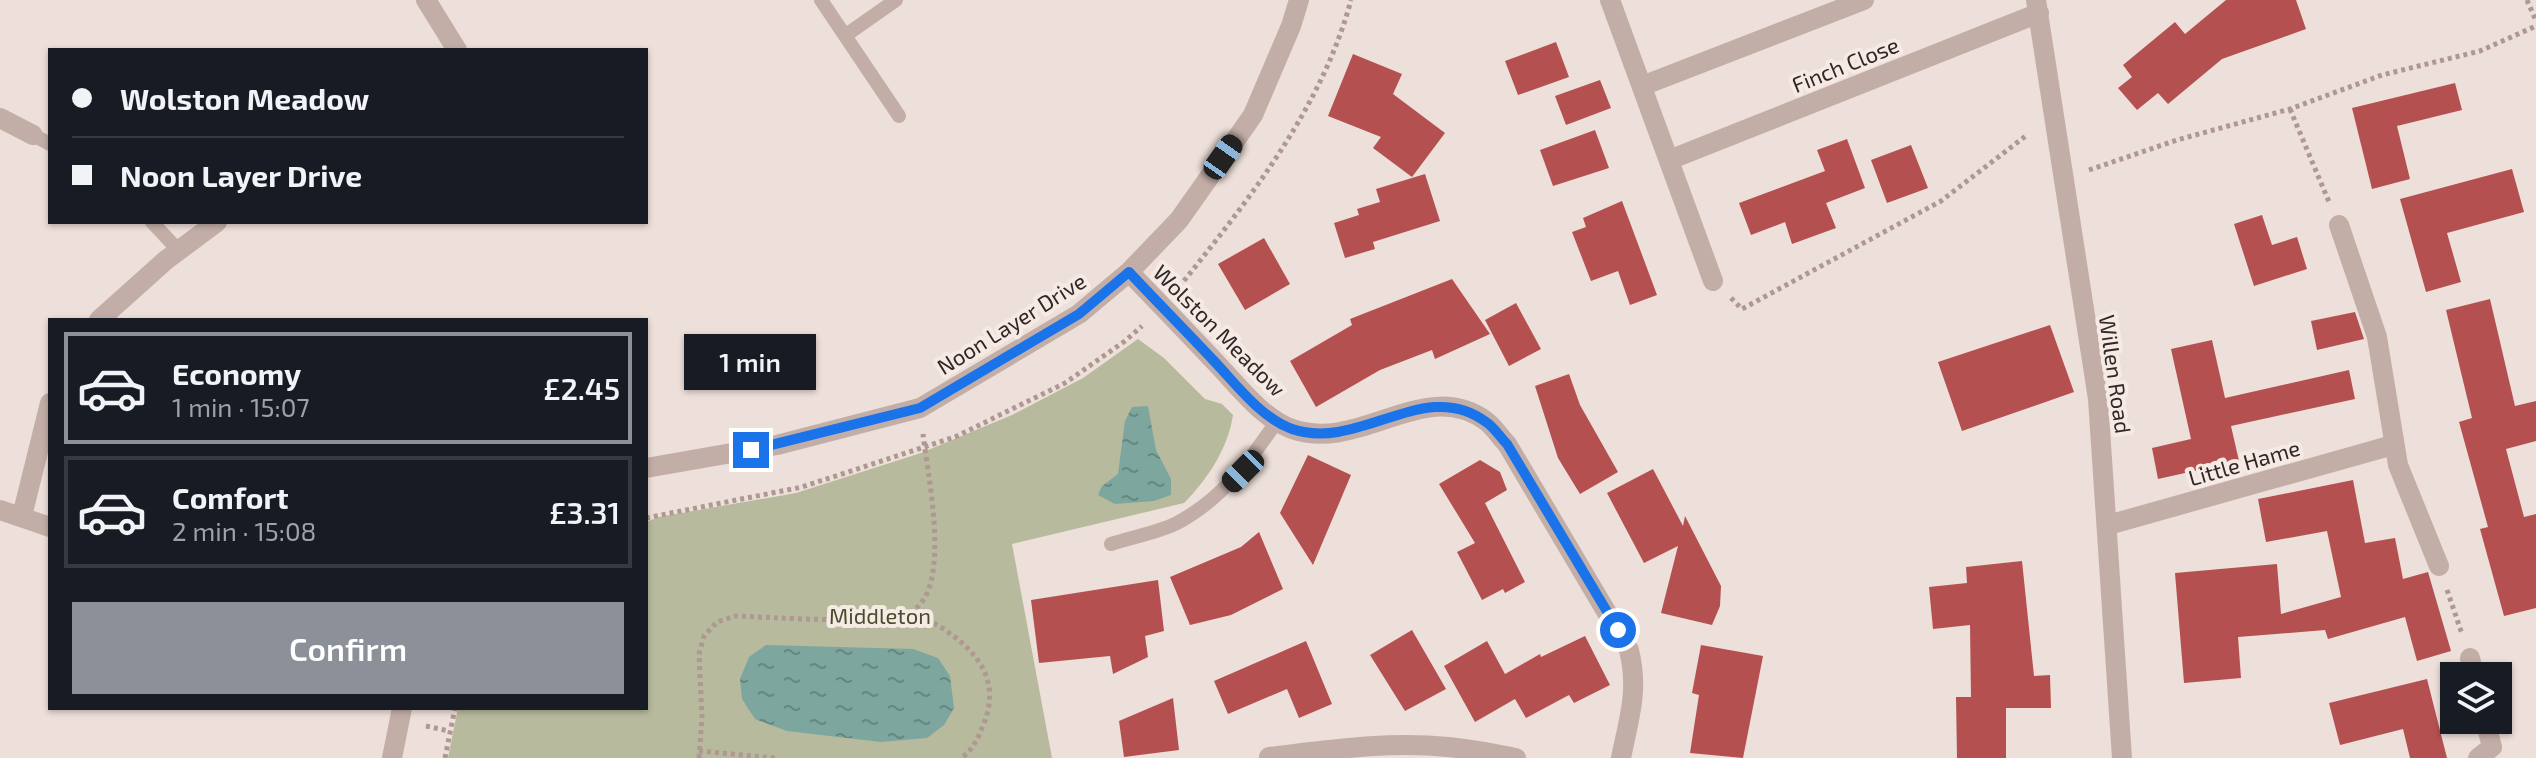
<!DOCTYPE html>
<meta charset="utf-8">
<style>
:root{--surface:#171b24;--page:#20242c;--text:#f1f3f6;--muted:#9ea1a6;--line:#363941;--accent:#8c9099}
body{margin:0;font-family:"Exo 2",sans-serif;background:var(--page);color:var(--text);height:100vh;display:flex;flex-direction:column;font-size:30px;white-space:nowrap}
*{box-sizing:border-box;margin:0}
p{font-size:26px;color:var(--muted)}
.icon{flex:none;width:44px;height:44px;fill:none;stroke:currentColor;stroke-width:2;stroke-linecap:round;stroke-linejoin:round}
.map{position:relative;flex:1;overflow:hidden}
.sheet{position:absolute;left:48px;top:318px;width:600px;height:392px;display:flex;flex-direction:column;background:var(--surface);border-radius:0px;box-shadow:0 2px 6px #0004}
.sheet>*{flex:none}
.top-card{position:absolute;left:48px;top:48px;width:600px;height:176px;border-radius:0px;box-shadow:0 2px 6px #0004;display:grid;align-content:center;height:176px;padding:0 24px;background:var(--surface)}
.fabs{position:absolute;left:2440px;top:662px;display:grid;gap:16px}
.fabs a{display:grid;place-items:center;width:72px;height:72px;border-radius:0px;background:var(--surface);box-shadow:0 2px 6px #0004;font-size:40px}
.end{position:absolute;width:36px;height:36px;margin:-18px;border:10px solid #1a73e8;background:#fff;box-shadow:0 0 0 4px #fff}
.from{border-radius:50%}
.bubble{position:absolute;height:56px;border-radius:0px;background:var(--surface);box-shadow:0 2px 6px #0004;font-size:26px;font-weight:600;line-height:56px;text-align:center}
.car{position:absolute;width:24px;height:48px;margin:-24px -12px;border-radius:10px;box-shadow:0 0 6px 2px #0007;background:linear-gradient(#222 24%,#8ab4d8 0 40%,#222 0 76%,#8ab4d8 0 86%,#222 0)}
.top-card b{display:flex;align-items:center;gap:28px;height:76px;font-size:30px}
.top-card b+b{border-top:2px solid var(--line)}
.top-card i{width:20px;height:20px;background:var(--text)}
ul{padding:14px 0 0;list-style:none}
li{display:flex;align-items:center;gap:24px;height:112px;margin:0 16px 12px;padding:0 8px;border:4px solid var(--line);border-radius:0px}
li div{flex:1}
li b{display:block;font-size:30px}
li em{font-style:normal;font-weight:600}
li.on{border-color:var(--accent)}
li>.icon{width:72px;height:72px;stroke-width:1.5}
.button{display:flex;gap:16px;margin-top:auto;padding:16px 24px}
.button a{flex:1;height:92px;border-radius:0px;background:var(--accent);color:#fff;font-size:32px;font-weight:600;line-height:92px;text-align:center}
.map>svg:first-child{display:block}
.green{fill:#b7ba9c}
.water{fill:url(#water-ripples)}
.building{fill:#b55050}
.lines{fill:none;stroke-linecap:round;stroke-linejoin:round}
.path{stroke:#af9792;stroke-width:5;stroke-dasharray:4 4;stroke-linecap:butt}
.service{stroke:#c3aea7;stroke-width:14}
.minor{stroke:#c3aea7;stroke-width:20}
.route{stroke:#1a73e8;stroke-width:10}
.labels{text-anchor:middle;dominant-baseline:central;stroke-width:8;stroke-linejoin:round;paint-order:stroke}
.street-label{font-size:22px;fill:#312727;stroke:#f6eae5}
.park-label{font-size:22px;fill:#484c2e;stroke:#f6eae5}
</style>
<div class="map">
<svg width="2536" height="758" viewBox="0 0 2536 758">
<defs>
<pattern id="water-ripples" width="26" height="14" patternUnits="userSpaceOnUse" patternTransform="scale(2)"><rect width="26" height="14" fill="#7ca69e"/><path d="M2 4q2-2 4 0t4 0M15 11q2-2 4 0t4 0" fill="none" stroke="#668781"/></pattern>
</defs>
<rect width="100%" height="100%" fill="#eddfd9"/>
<!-- green -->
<path class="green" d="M1138 339 1164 358 1205 399 1222 404 1233 415C1228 448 1208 479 1184 503L1012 544 1052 758H448L458 708H646V522L659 517 796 493 921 453 1012 415 1083 378Z"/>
<!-- water -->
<path class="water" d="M1148 406 1156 450 1171 479V495L1154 501 1115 504 1098 495 1102 486 1118 474 1125 421 1132 407Z
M766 645 913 649 938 658 950 676 954 708 944 725 927 738 881 742 787 731 755 719 742 699 740 679 749 657Z"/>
<!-- building -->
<path class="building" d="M2226 0H2296L2306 29 2222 59 2168 104 2158 93 2137 110 2118 88 2132 77 2123 65 2175 22 2185 34Z
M1556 42 1569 77 1518 95 1505 61Z
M1353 54 1402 74 1393 94 1445 133 1412 177 1373 148 1381 137 1328 116Z
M1600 80 1611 108 1566 125 1555 96Z
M2455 83 2462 110 2397 126 2410 179 2372 189 2352 108Z
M1595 130 1609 168 1553 186 1540 150Z
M1847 139 1865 188 1826 203 1836 228 1792 244 1785 222 1751 235 1739 203 1825 171 1817 150Z
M1911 145 1928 188 1887 203 1871 160Z
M2512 169 2524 212 2447 233 2461 282 2426 292 2400 199Z
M1425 174 1440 221 1373 242 1375 249 1345 258 1334 223 1359 215 1357 209 1380 202 1376 189Z
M1622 201 1657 295 1630 305 1618 271 1591 281 1572 232 1586 227 1583 218Z
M2262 215 2272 245 2297 237 2307 269 2254 286 2234 224Z
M1264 238 1290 284 1245 310 1218 264Z
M1452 279 1490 334 1435 359 1432 350 1380 370 1316 407 1290 361 1352 325 1350 319Z
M2490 299 2515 406 2536 401V441L2506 449 2524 517 2536 514V608L2504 616 2480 529 2488 527 2459 422 2472 418 2446 310Z
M1516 303 1541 349 1509 366 1485 320Z
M2355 312 2364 339 2317 350 2311 321Z
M2050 325 2074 392 1962 431 1938 362Z
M2212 340 2225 398 2349 370 2355 399 2231 426 2239 461 2158 479 2152 448 2191 439 2171 349Z
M1569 374 1580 405 1618 472 1580 494 1558 458 1535 386Z
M1308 455 1351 475 1313 565 1280 513Z
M1480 460 1500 472 1507 490 1485 503 1525 582 1505 593 1503 589 1482 600 1457 552 1475 543 1439 484Z
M1653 469 1683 526 1685 516 1721 586 1720 606 1712 625 1661 613 1678 546 1644 563 1607 493Z
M2353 480 2365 543 2395 538 2403 579 2428 572 2451 651 2417 661 2405 617 2328 639 2325 630 2238 637 2241 678 2184 683 2175 573 2277 564 2281 614 2341 597 2327 531 2266 542 2258 499Z
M1259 532 1283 589 1231 615 1190 625 1170 577 1241 547Z
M2022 561 2034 676 2050 675 2051 708H2006V758H1957L1956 697H1971L1970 625 1933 629 1929 587 1967 583 1966 567Z
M1158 580 1164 631 1145 636 1148 657 1113 674 1110 656 1039 663 1031 600Z
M1412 630 1446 689 1405 711 1370 655Z
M1585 636 1610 685 1574 703 1569 695 1526 718 1515 699 1475 722 1444 666 1487 641 1505 674 1540 654 1541 657Z
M1306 641 1332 704 1299 718 1287 689 1228 714 1214 681Z
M1701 645 1763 656 1743 758 1690 753 1699 695 1692 693Z
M2427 679 2447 758H2410L2403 729 2340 745 2329 703Z
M1173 698 1179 750 1124 757 1119 721Z"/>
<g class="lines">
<!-- path -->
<path class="path" d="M2527 0 2536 21
M2290 109 2329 202
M2089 170 2177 140 2290 109 2382 75 2480 51 2536 26
M1179 287C1248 201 1322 108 1351 0
M1731 298 1742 309 1941 201 2027 135
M646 518 802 487 955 437 1065 383 1125 341 1142 326
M2447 590 2462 634
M913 611C959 636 1009 668 982 728 977 740 972 751 961 758
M426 726 449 731
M699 751 775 758
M445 758 455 708
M699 758 702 718 699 654 704 636 717 622 735 616C771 617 884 626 912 611 953 588 927 472 923 434"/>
<!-- service -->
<path class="service" d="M821 0 899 116
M846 35 896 0
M33 135 50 144
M152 222 179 251
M1111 544C1132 537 1157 533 1177 523 1222 499 1249 462 1277 421"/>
<!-- minor -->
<path class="minor" d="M426 0 457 50
M1610 0 1713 281
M2036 0 2098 399 2122 758
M1642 86 1864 0
M0 118 33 135
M1669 160 2039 13
M2339 225 2377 337 2398 465 2439 566
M1129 272C1159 303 1189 334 1218 365 1239 387 1262 418 1292 429 1361 453 1424 376 1486 421 1494 427 1500 437 1507 444L1629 650C1639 691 1629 718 1621 758
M99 320 166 260 217 222
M646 468 777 445 920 408 1079 314 1129 272 1179 220 1253 115 1291 26 1299 0
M0 510 50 527
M22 516 50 403
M2108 525 2393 445
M2470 658 2474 676
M1269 757C1329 750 1388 741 1448 747 1471 749 1494 754 1516 758
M392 758 402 708
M2478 758 2492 747 2485 720"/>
</g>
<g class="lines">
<!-- route -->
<path class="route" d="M751 450 920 408 1079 314 1129 272C1157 302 1186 331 1214 361 1236 384 1261 418 1292 429 1360 452 1425 376 1486 422 1494 427 1500 437 1507 444L1618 630"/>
</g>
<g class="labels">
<!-- street labels -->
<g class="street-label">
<text transform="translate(1845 64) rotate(-22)">Finch Close</text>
<text transform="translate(1011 323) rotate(-32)">Noon Layer Drive</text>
<text transform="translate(1220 330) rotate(45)">Wolston Meadow</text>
<text transform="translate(2116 374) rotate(82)">Willen Road</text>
<text transform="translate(2244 462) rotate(-16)">Little Hame</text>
</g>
<!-- park labels -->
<g class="park-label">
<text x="880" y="615">Middleton</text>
</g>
</g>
</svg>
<div class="fabs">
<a><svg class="icon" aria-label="layers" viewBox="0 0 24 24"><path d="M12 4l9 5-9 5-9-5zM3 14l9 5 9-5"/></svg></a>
</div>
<i class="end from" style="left:1618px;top:630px"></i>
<i class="end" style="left:751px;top:450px"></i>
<div class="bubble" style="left:684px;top:334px;width:132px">1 min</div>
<i class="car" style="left:1223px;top:157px;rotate:35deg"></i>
<i class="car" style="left:1243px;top:471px;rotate:225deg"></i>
<div class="top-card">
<b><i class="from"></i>Wolston Meadow</b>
<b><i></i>Noon Layer Drive</b>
</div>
<section class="sheet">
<ul>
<li class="on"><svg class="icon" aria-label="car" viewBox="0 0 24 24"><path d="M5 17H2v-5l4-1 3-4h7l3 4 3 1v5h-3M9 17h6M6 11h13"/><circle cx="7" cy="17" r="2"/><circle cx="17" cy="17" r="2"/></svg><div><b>Economy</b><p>1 min · 15:07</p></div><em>£2.45</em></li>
<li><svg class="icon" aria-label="car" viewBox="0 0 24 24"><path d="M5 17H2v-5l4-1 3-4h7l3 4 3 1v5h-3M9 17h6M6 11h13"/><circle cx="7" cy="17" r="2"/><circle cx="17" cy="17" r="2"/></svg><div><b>Comfort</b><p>2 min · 15:08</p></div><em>£3.31</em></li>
</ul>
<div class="button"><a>Confirm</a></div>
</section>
</div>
